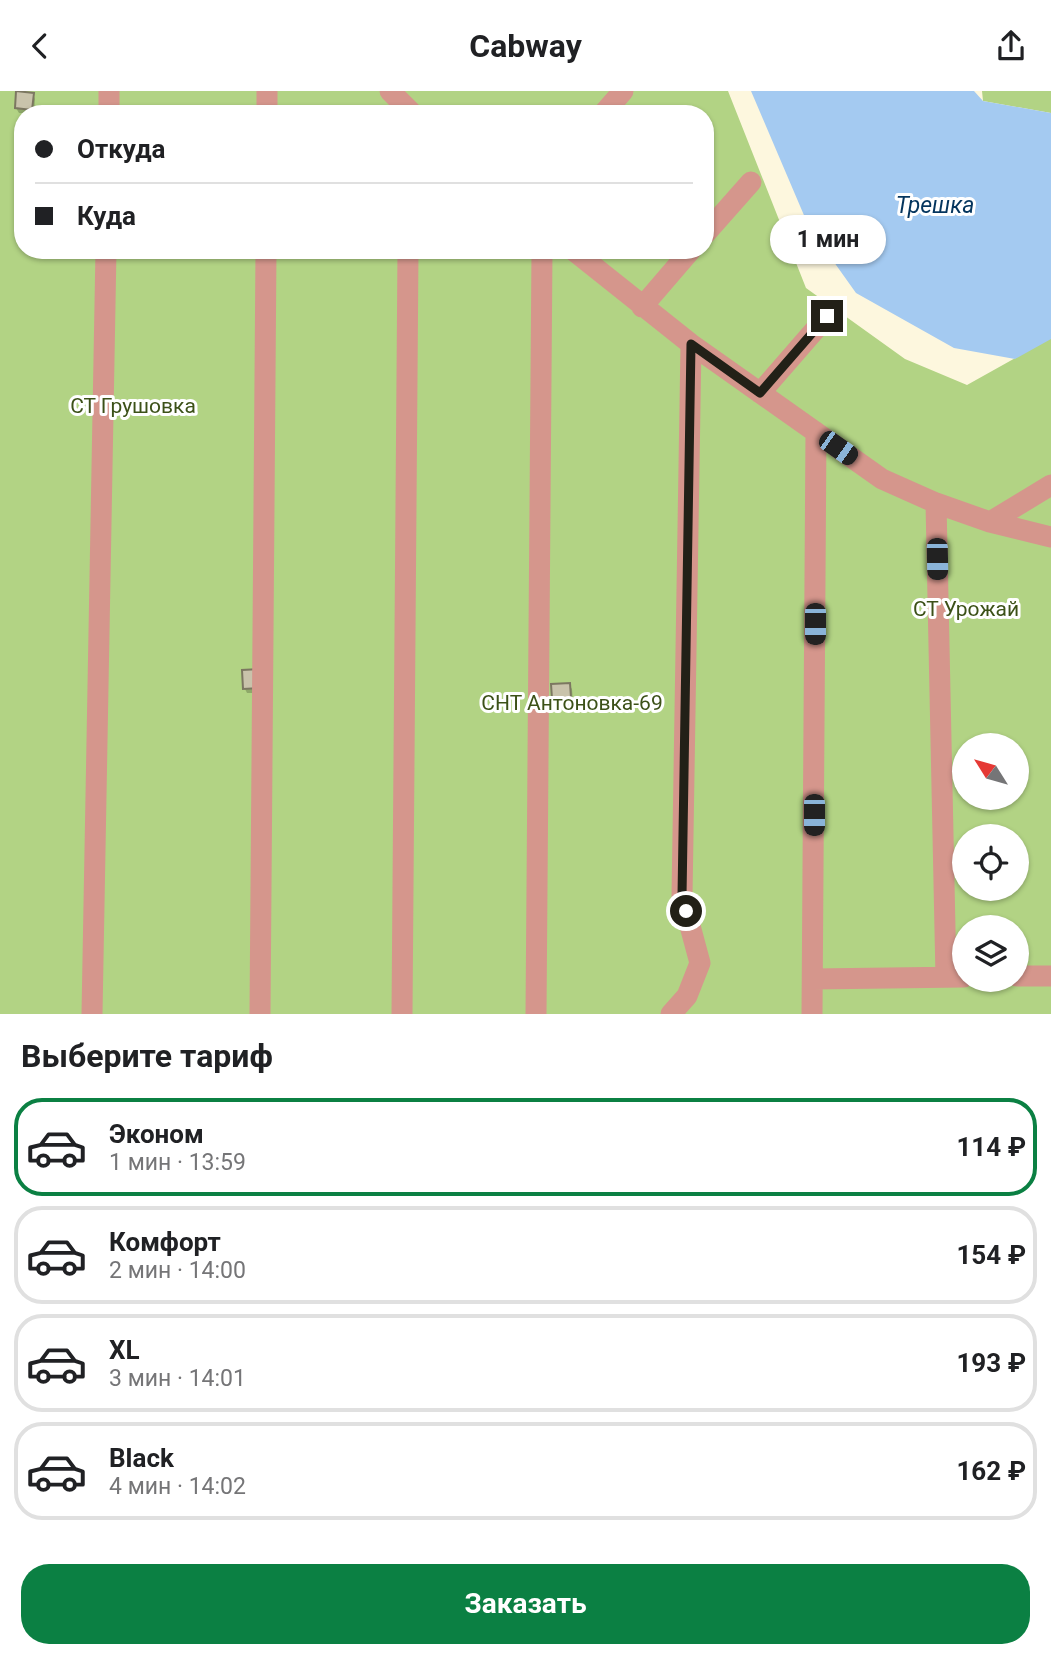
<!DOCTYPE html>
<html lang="ru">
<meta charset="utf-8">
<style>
:root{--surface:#fff;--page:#f2f2f2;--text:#202124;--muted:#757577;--line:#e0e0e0;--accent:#0b8043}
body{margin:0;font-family:Roboto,sans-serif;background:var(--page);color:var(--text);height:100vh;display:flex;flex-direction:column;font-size:26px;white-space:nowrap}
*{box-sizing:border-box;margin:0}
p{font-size:23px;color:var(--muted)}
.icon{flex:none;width:38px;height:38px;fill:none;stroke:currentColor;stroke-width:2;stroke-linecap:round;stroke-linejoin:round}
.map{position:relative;height:923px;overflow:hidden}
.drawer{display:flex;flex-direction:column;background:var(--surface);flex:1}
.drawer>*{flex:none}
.hud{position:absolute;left:14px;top:14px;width:700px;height:154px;border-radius:28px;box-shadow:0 2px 5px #0004;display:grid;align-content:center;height:154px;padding:0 21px;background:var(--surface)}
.needle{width:46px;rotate:307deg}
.fabs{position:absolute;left:952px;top:642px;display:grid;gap:14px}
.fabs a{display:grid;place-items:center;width:77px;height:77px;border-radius:50%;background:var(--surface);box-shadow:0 2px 5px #0004;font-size:35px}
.end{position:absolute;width:32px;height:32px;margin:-16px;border:9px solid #222017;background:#fff;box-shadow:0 0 0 4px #fff}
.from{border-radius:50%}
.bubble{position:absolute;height:49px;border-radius:24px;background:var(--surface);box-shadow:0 2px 5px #0004;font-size:23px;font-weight:700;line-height:49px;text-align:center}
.car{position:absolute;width:21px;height:42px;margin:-21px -10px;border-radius:9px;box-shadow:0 0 5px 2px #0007;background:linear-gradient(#222 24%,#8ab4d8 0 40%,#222 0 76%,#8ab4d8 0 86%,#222 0)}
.hud b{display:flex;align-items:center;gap:24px;height:66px;font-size:26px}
.hud b+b{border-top:2px solid var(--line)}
.hud i{width:18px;height:18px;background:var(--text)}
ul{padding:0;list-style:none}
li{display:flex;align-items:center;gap:21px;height:98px;margin:0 14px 10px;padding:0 7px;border:4px solid var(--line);border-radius:28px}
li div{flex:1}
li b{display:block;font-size:26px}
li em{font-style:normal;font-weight:700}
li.active{border-color:var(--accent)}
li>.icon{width:63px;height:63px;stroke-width:1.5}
h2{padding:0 21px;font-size:32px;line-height:84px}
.primary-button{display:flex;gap:14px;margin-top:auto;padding:14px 21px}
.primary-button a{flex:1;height:80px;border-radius:28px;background:var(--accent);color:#fff;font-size:28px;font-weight:700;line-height:80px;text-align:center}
header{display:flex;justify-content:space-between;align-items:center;height:91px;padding:0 21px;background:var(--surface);font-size:32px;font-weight:700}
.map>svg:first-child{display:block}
.green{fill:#b2d384;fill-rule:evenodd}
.water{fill:#a4caf1}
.shadow{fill:#0003}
.building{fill:#c9c3ab;stroke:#7c7761;stroke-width:2}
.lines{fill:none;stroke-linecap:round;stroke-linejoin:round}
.street{stroke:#d5968c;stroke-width:21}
.route{stroke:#222017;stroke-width:9}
.labels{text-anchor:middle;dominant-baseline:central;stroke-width:6;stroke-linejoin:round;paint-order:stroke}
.park-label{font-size:21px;fill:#3c5118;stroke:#fff}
.water-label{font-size:23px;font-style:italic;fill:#04355e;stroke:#fff}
</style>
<header><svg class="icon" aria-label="back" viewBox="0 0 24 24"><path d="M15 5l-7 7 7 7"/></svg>Cabway<svg class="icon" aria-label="share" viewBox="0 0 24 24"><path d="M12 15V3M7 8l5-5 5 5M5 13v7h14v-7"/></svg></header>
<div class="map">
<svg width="1051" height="923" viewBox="0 0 1051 923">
<rect width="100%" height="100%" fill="#fdf7de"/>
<!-- green -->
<path class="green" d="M0 0H728L806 197 905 268 967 294 1051 247V923H0ZM23 23H705V159H23ZM964 654H1017V707H964ZM964 746H1017V798H964ZM964 836H1017V889H964Z
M982 0H1051V22L983 10Z"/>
<!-- water -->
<path class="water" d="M751 0H974L983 10 1051 22V248L1015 268 954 257 856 202 809 136Z"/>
<!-- shadow -->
<path class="shadow" d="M33 3 35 8 34 23 19 22 16 17Z
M244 581 261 602H247L245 598Z
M569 594 572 598 573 611 556 612 554 607Z"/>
<!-- building -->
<path class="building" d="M16 0 34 2 32 19 15 17Z
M259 578 260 597 243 598 242 579Z
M570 592 571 607 552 608 551 593Z"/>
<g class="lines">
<!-- street -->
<path class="street" d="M390 0 413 23
M109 23V0
M267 23V0
M603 23 623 0
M705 143 751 91
M573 159 691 253 882 388 936 412 990 431 1051 446
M642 216 691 159
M760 302 827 225
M936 412 946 886
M990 431 1051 394
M1017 885H1051
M813 888 964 886
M92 923 106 159
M260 923 266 159
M402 923 408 159
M536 923 542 159
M671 923 687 905 700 872 682 805 691 253
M812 923 816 341"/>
</g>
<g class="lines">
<!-- route -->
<path class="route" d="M686 820 682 805 691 253 760 302 827 225"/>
</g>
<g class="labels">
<!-- park labels -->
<g class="park-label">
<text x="133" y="315">СТ Грушовка</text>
<text x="966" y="518">СТ Урожай</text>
<text x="572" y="612">СНТ Антоновка-69</text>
</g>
<!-- water labels -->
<g class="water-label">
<text x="935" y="114">Трешка</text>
</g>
</g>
</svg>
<div class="fabs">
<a><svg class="needle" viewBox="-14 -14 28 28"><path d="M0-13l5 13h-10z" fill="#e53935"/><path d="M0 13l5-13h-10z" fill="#757577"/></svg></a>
<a><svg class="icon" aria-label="locate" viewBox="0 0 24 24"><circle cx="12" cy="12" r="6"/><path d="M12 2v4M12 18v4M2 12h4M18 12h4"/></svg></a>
<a><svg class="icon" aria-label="layers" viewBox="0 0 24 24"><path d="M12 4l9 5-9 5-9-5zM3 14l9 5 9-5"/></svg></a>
</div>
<i class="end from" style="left:686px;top:820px"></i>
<i class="end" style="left:827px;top:225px"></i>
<div class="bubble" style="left:770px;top:124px;width:116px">1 мин</div>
<i class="car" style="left:838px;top:357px;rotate:125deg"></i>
<i class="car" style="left:937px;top:468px;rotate:179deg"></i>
<i class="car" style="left:815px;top:533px;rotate:180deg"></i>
<i class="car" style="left:814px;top:724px;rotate:180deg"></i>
<div class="hud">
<b><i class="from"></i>Откуда</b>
<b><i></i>Куда</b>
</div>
</div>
<section class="drawer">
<h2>Выберите тариф</h2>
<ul>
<li class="active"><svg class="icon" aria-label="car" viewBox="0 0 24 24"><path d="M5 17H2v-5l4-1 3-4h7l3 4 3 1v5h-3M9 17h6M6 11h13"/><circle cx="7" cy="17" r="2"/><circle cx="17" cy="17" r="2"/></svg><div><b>Эконом</b><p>1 мин · 13:59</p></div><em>114 ₽</em></li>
<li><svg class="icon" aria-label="car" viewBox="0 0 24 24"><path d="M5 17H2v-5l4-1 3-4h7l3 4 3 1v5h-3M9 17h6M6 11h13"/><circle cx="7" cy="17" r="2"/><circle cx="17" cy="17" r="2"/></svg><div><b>Комфорт</b><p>2 мин · 14:00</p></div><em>154 ₽</em></li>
<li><svg class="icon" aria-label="car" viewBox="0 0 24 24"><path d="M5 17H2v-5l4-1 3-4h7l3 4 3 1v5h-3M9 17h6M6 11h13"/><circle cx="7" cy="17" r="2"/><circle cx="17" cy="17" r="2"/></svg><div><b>XL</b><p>3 мин · 14:01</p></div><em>193 ₽</em></li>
<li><svg class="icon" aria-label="car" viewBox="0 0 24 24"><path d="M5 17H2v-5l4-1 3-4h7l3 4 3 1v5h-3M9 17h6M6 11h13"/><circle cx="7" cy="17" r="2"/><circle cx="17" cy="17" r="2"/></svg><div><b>Black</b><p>4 мин · 14:02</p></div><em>162 ₽</em></li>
</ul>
<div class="primary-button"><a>Заказать</a></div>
</section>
